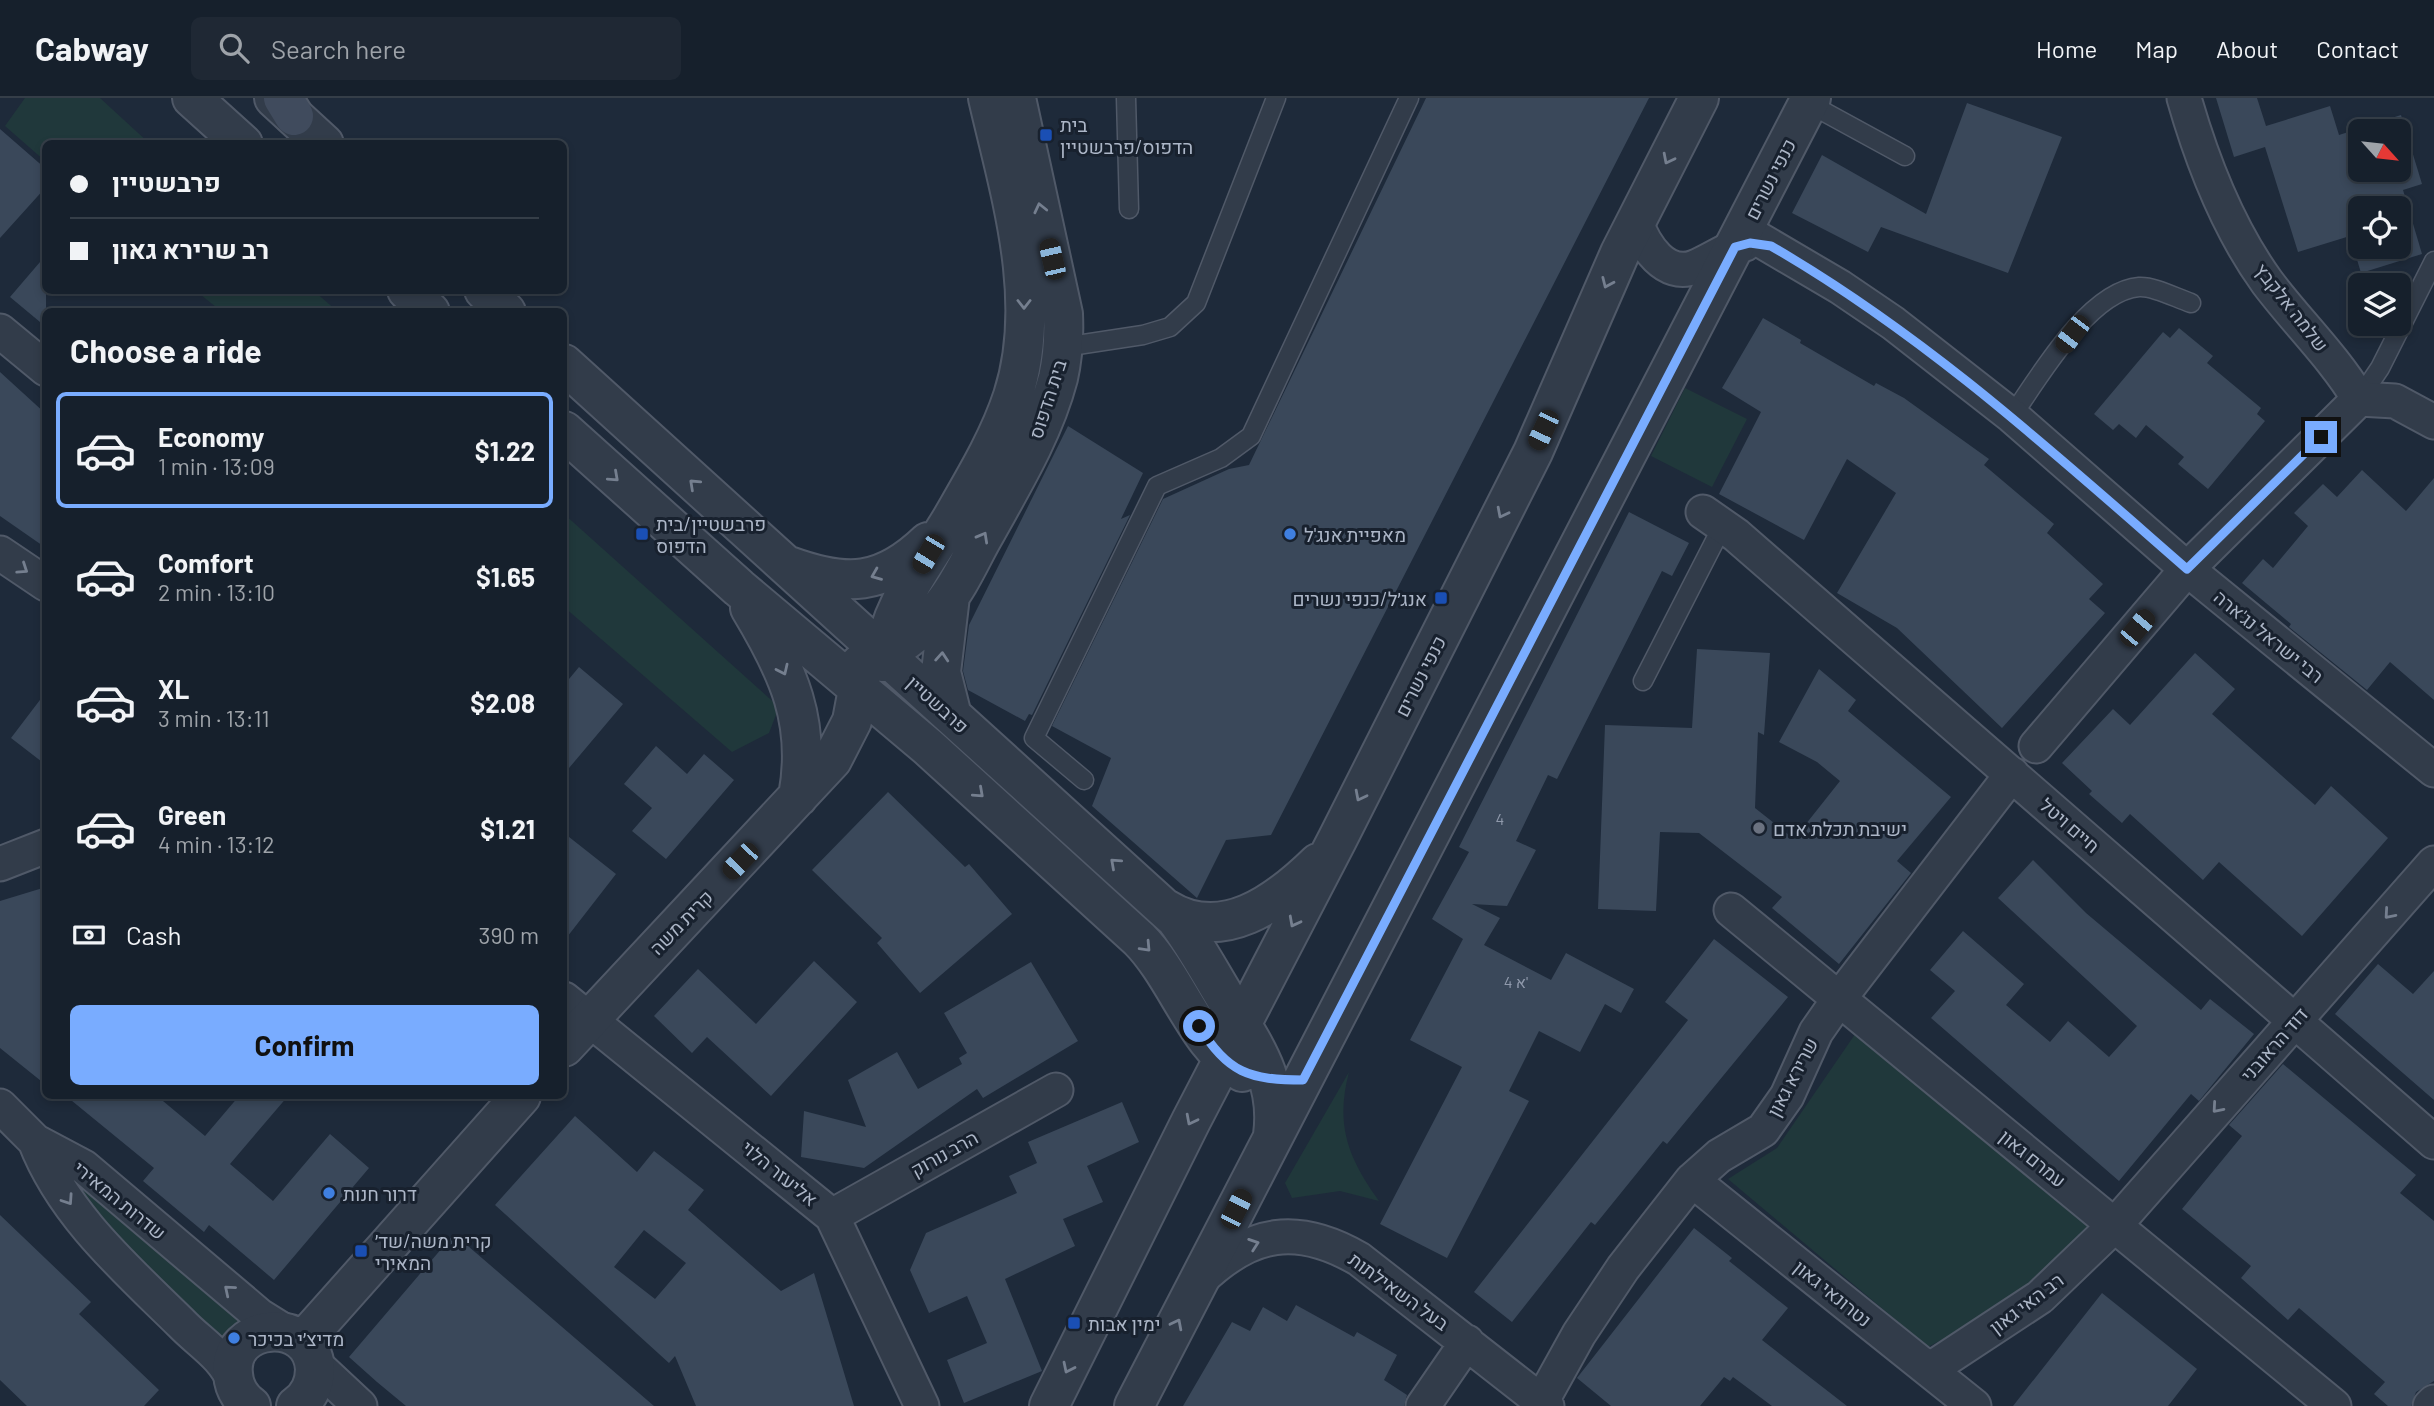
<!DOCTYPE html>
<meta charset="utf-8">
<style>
:root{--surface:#16202c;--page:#1f2834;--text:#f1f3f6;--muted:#9ea3a9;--line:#353e48;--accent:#79acff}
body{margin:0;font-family:Barlow,Heebo,sans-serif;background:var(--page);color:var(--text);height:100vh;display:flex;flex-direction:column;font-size:26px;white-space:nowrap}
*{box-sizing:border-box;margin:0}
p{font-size:23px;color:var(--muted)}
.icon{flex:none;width:38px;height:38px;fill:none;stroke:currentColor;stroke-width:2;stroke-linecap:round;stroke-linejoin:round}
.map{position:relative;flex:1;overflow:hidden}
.drawer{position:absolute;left:42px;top:210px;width:525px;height:791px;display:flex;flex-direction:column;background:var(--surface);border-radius:10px;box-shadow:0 4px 10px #0003,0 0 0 2px var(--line)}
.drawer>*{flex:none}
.guide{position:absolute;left:42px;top:42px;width:525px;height:154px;border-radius:10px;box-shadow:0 4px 10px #0003,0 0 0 2px var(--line);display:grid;align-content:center;height:154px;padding:0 28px;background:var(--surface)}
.needle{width:46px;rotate:117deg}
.fabs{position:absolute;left:2348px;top:21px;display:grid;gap:14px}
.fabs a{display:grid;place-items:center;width:63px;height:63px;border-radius:10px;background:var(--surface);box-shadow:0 4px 10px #0003,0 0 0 2px var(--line);font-size:35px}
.end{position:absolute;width:32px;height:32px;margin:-16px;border:9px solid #79acff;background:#111;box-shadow:0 0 0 4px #111}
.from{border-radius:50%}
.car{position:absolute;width:21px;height:42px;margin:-21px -10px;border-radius:9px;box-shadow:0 0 5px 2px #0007;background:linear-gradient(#222 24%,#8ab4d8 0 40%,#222 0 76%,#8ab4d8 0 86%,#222 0)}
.guide b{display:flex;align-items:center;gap:24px;height:66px;font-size:26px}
.guide b+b{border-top:2px solid var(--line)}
.guide i{width:18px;height:18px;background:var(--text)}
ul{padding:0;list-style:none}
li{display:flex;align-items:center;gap:21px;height:116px;margin:0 14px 10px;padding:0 14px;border:4px solid transparent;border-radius:10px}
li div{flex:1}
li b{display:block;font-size:26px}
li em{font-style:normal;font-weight:700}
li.on{border-color:var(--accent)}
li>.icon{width:63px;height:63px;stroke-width:1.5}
h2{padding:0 28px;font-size:32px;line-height:84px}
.pay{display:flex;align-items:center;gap:18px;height:77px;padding:0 28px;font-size:26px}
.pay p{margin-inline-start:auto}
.action{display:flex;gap:14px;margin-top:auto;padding:14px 28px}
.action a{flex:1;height:80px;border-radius:10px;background:var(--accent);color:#111;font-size:28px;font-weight:700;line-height:80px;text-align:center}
header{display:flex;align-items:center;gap:42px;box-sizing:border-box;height:98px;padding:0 35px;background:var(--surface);border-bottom:2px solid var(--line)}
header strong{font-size:33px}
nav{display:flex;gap:38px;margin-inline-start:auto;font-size:24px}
.search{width:490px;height:63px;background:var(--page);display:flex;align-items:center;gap:18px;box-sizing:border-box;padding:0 24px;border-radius:10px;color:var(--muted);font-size:26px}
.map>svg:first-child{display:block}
.green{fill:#20383b}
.building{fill:#3a485a;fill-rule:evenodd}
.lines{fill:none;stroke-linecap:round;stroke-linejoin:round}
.service-casing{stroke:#505968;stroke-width:21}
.minor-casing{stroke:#505968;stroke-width:37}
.tertiary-casing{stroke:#505968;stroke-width:42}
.secondary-casing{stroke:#505968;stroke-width:42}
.service{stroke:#323c4a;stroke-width:18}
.minor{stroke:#323c4a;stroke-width:33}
.tertiary{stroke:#323c4a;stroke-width:38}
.secondary{stroke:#404b5d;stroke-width:38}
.oneway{stroke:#757f8f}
.route{stroke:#79acff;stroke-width:9}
.transit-dot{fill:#1a4fb4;stroke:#18212e;stroke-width:2.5}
.shop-dot{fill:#3f7fe0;stroke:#18212e;stroke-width:2.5}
.worship-dot{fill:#6b7280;stroke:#18212e;stroke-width:2.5}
.labels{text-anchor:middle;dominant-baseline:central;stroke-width:6;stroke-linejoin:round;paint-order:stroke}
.number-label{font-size:16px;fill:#909aac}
.poi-label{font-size:19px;fill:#acb6c7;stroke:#18212e;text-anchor:start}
.street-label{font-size:19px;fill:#acb6c7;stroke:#18212e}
</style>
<header>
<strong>Cabway</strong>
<div class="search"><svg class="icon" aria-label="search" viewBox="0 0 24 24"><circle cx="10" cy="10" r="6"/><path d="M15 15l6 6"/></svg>Search here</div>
<nav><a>Home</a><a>Map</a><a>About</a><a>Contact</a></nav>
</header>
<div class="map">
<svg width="2434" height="1308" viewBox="0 0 2434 1308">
<rect width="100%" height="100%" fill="#1e2a3a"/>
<!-- green -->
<path class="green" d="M25 0H100L149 45 46 46 45 63 5 28Z
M196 193H314L337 213H221Z
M1685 290 1747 321 1712 389 1651 358Z
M564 416 779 609 769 635 732 654 564 509Z
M1860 929 2099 1126 2066 1159 2000 1211 1928 1249 1728 1081 1777 1050Z
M1349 974C1335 1027 1348 1060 1379 1103L1340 1093 1292 1100 1285 1085Z
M80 1081 249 1228 225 1248 98 1126 70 1086Z"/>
<!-- building -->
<path class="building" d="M1426 0H1649L1271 737 1226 742 1197 800 1092 708 1111 660 1052 628 1163 401 1229 371 1249 367Z
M2216 0H2257L2266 28 2330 8 2339 37 2401 17 2422 86 2403 92 2422 156 2361 175 2350 138 2298 154 2265 49 2234 59ZM2361 33H2399V72H2361ZM2361 110H2399V149H2361Z
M1967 5 2062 39 2008 175 1881 129 1868 154 1792 115 1822 57 1926 116Z
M0 31 46 71V89L0 140Z
M46 157V229L10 199Z
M1763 220 1801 242 1800 245 1874 288 1876 285 1904 300 1989 361 1984 367 2054 426 2047 435 2103 486 2089 501 2105 515 2002 630 1897 530 1837 495 1896 395 1847 361 1804 442 1719 396 1761 314 1722 290Z
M2179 230 2213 258 2207 265 2261 310 2257 316 2265 323 2208 391 2178 366 2184 359 2146 327 2136 340 2119 326 2113 332 2094 316 2163 234 2170 240Z
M0 274 46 316V450L0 418Z
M1068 328 1143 375 1121 421 1130 417 1032 617 1029 616 1025 623 968 592 963 573 969 527Z
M2362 372 2406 413 2434 380V602L2390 564 2367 592 2289 529 2291 526 2242 485 2263 461 2273 470 2308 428 2294 415 2323 386 2337 399Z
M1629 414 1689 445 1672 478 1662 473 1557 681 1548 677 1516 743 1536 752 1507 808 1472 806 1500 820 1484 847 1551 882 1566 855 1634 891 1621 915 1605 906 1580 954 1539 933 1509 993 1529 1003 1447 1160 1380 1126 1462 969 1410 942 1463 841 1432 821 1469 754 1459 749Z
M1697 551 1770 555 1764 637 1758 634 1755 710 1794 741 1840 683 1817 664 1779 644 1819 571 1856 602 1848 613 1951 699 1897 763 1911 775 1839 866 1772 810 1782 799 1699 735 1660 734 1656 813 1598 811 1605 627 1692 630Z
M2195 555 2235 591 2212 616 2315 707 2331 688 2388 740 2302 838 2219 764 2203 782 2130 716 2122 725 2089 696 2092 693 2062 665 2113 611 2130 627Z
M579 569 623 606 564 676V587Z
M46 594V667L11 640Z
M656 648 687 676 704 656 734 682 666 761 632 733 652 710 624 686Z
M888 694 965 769 969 766 1012 816 920 895 877 845 882 840 812 772Z
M564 735 616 776 564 843Z
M2033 762 2086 815 2201 912 2210 901 2254 936 2199 1003 2191 996 2119 1083 1931 920 1955 893 1930 872 1963 833 2024 886 2006 907 2050 944 2068 923 2109 959 2137 928 1998 800Z
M46 789V987L0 950V803Z
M1714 841 1788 899 1667 1046 1663 1043 1595 1127 1591 1124 1512 1224 1474 1194 1688 922 1665 904Z
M814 863 857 904 771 998 707 939 692 955 654 918 698 871 756 926Z
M1031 864 1078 943 983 1000 977 991 864 1070 801 1059 804 1013 866 1029 848 982 897 954 918 991 962 966 959 960 967 955 944 915Z
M2378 866 2413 896 2434 873V1002L2335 916Z
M2283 966 2416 1077 2400 1095 2434 1123V1283L2416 1294 2411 1308H2388L2374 1296 2385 1284 2299 1210 2288 1222 2241 1180 2251 1168 2182 1111 2242 1038 2229 1027Z
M66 998H157L205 1038 239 998H288L230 1066 273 1103 330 1036 369 1070 274 1182 209 1127 204 1134 143 1083 154 1070Z
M1122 1004 1139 1044 1087 1068 1103 1104 1063 1121 1075 1148 1005 1181 1042 1273 964 1305 947 1262 987 1245 967 1198 929 1215 910 1172 926 1135 1017 1095 1009 1078 1037 1065 1028 1044Z
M575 1018 637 1074 654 1053 704 1092 688 1112 781 1193 814 1175 854 1308H696L675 1258 669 1265 495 1107ZM644 1132 686 1165 655 1201 614 1169Z
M0 1117 91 1204 79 1216 159 1292 144 1308H27L0 1282Z
M1694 1130 1732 1160 1729 1163 1788 1210 1762 1242 1847 1308H1772L1733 1279 1730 1283 1724 1279 1700 1308H1611L1577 1280Z
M454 1136 654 1308H406L377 1284 349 1259Z
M2102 1195 2197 1271 2168 1308H2013Z
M1296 1207 1354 1239 1357 1234 1397 1257 1384 1282 1407 1297 1404 1308H1183L1232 1224 1250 1233 1263 1209 1287 1223Z"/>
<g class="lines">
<!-- service casing -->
<g class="service-casing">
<path id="service" d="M1126 0 1129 111
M1808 5 1905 58
M1064 249 1143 237 1170 229 1196 205 1276 0
M2359 301 2380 270 2434 163
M2012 318C2039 279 2089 193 2139 189 2154 188 2176 200 2191 205
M1643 583 1723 427
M1084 682 1034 640 1157 388 1221 360 1251 338 1409 0"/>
</g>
<!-- minor casing -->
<g class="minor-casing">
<path id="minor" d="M2184 0C2202 63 2228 130 2267 184 2297 224 2333 258 2359 301
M1636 124C1644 147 1665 181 1695 169 1712 162 1726 151 1745 146
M1743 132 1840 189 1893 225 2012 318 2187 471 2434 672
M0 233 46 271
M2359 301 2395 303 2434 324
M1703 414 1736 437 2434 1044
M0 455 46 486
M2036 648 2187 471 2359 301
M0 766 46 748
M1731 812 2334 1308
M564 901 832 1118 922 1308
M0 1008 35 1043 84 1069 260 1218 284 1233
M35 1043C63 1116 126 1171 181 1225 200 1245 223 1257 234 1284
M1692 1082 1974 1308
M832 1118 1056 992
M1200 1182C1251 1133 1297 1125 1359 1161L1547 1308
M314 1265 360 1308
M1929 1272 2040 1199 2115 1127 2434 765
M1423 1308 1467 1244
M1539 1308 1579 1236 1623 1170 1692 1082 1719 1058 1763 1032 1787 998 1816 934 1839 901 2012 676
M2430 1308 2434 1304"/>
</g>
<!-- tertiary casing -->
<g class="tertiary-casing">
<path id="tertiary" d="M192 0 243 46
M274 0 324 46
M407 192 430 214
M484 192 506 214
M564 266 1176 821C1194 845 1207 869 1222 894 1249 942 1281 978 1273 1037
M564 333 739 490 928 649 1139 841C1177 879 1197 949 1242 974
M789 468C847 489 882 488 928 444
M950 498 941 574 952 618
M750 510C788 573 812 624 798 699
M883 564C888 510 924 467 951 422 974 382 999 341 1013 298 1044 202 1010 95 988 0
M860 566C891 557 921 533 942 508 959 488 970 462 983 439 1011 388 1043 337 1058 280 1063 258 1064 238 1063 216L1016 0
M1166 811C1222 846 1277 805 1318 765
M564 949 832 662 852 623 862 570
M303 1243 521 998
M251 1308C240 1300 234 1290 233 1276 227 1224 312 1217 315 1271 315 1287 308 1300 296 1308
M1049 1308 1191 1023 1337 742 1533 354 1620 155 1699 0
M1134 1308 1811 0"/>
</g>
<!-- secondary casing -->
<g class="secondary-casing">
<path id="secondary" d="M283 0 294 18"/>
</g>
<!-- service -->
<use href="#service" class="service"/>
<!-- minor -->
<use href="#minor" class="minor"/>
<!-- tertiary -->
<use href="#tertiary" class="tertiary"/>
<!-- secondary -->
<use href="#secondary" class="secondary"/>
</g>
<!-- one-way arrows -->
<defs><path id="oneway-chevron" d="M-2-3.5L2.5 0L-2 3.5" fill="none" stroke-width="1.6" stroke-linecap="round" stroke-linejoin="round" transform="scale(1.75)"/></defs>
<g class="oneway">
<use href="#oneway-chevron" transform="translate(1668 61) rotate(117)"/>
<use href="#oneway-chevron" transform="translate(1040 110) rotate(-103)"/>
<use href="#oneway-chevron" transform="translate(1607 185) rotate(114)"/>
<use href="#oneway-chevron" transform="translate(1024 206) rotate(90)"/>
<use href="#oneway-chevron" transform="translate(614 379) rotate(42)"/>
<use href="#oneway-chevron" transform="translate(694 386) rotate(-137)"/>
<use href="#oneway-chevron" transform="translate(1502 415) rotate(117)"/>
<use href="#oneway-chevron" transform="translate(983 439) rotate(-61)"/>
<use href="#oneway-chevron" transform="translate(23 471) rotate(34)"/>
<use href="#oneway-chevron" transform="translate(876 477) rotate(158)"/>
<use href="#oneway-chevron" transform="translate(942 559) rotate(-86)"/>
<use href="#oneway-chevron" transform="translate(783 572) rotate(65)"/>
<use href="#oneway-chevron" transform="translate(979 695) rotate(42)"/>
<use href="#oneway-chevron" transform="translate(1360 698) rotate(117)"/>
<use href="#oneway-chevron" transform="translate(1115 765) rotate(-138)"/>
<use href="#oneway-chevron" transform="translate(2389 816) rotate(131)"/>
<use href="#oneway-chevron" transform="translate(1294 824) rotate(118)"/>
<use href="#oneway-chevron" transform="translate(1146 849) rotate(47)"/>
<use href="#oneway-chevron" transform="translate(2217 1010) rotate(131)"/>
<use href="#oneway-chevron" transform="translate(1191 1022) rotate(117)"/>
<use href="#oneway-chevron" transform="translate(68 1102) rotate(56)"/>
<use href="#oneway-chevron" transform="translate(1254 1146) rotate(-19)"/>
<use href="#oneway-chevron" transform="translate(229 1192) rotate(-140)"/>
<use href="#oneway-chevron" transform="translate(1177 1226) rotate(-63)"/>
<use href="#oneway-chevron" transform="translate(1068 1270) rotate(116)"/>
</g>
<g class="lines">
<!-- route -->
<path class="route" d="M1199 928C1227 975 1250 982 1303 982L1735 149 1750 145 1771 148C1925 237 2054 355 2187 471L2321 339"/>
</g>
<!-- markers -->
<g class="transit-dot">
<rect x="1039" y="30" width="14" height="14" rx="3.5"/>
<rect x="635" y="429" width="14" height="14" rx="3.5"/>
<rect x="1434" y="493" width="14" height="14" rx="3.5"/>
<rect x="354" y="1146" width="14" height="14" rx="3.5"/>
<rect x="1067" y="1218" width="14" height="14" rx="3.5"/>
</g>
<g class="shop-dot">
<circle cx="1290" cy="436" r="7"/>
<circle cx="329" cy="1095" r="7"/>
<circle cx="234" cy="1240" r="7"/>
</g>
<circle class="worship-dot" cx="1759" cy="730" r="7"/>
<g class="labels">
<!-- number labels -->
<g class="number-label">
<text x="1500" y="720">4</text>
<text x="1516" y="883">4 א'</text>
</g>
<!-- poi labels -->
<g class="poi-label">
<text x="1060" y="26">בית<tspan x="1060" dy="22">הדפוס/פרבשטיין</tspan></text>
<text x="656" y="425">פרבשטיין/בית<tspan x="656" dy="22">הדפוס</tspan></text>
<text x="1304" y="436">מאפיית אנג'ל</text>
<text x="1427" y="500" text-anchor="end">אנג׳ל/כנפי נשרים</text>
<text x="1773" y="730">ישיבת תכלת אדם</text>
<text x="343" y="1095">דרור חנות</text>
<text x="375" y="1142">קרית משה/שד׳<tspan x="375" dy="22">המאירי</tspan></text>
<text x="1088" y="1225">ימין אבות</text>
<text x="248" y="1240">מדיצ׳י בכיכר</text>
</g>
<!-- street labels -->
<g class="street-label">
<text transform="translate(1770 81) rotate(-63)">כנפי נשרים</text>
<text transform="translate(2292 209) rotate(52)">שלמה אלקבץ</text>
<text transform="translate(1047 301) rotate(-72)">בית הדפוס</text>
<text transform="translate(2269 538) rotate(39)">רבי ישראל נג'ארה</text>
<text transform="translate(1420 578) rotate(-63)">כנפי נשרים</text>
<text transform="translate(938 606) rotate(42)">פרבשטיין</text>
<text transform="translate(2070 727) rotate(41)">חיים ויטל</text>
<text transform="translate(681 824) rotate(-46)">קרית משה</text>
<text transform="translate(2274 946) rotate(-49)">דוד הראובני</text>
<text transform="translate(1792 979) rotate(-62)">שרירא גאון</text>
<text transform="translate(944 1055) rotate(-29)">הרב נורוק</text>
<text transform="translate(2033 1060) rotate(39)">עמרם גאון</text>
<text transform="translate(780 1075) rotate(39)">אליעזר הלוי</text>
<text transform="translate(120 1102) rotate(39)">שדרות המאירי</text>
<text transform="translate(1399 1193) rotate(36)">בעל השאילתות</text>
<text transform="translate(1833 1195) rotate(39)">נטרונאי גאון</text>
<text transform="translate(2026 1205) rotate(-37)">רב האי גאון</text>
</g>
</g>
</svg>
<div class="fabs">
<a><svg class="needle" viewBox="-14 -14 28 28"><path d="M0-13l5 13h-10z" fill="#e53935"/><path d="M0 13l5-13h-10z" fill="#9ea3a9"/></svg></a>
<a><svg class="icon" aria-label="locate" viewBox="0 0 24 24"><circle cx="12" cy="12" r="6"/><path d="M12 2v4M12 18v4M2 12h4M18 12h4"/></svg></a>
<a><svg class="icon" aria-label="layers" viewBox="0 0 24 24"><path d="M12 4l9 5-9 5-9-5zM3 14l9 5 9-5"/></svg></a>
</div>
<i class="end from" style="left:1199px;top:928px"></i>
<i class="end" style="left:2321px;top:339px"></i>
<i class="car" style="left:1052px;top:161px;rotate:347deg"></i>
<i class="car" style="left:2072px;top:236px;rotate:217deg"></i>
<i class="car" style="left:1543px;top:332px;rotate:205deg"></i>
<i class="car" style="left:928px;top:456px;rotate:211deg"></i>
<i class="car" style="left:2137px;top:530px;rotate:40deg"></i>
<i class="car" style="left:740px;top:763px;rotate:224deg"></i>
<i class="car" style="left:1236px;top:1111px;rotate:27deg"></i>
<div class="guide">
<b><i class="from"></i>פרבשטיין</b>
<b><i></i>רב שרירא גאון</b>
</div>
<section class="drawer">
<h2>Choose a ride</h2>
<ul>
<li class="on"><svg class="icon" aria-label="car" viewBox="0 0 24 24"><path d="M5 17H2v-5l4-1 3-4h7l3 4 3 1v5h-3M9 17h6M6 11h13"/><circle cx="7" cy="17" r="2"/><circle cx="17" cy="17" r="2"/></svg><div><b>Economy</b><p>1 min · 13:09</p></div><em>$1.22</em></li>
<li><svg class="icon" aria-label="car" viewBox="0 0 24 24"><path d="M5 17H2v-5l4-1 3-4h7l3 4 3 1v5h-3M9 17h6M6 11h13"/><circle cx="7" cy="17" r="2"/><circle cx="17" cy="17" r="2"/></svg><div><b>Comfort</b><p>2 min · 13:10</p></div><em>$1.65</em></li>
<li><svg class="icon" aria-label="car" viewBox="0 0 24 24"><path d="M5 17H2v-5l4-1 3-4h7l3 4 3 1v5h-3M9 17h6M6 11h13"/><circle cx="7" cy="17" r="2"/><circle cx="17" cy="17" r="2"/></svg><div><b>XL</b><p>3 min · 13:11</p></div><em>$2.08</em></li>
<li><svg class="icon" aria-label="car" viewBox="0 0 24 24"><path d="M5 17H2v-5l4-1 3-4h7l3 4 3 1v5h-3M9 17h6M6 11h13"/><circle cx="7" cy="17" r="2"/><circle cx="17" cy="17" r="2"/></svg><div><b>Green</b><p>4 min · 13:12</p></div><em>$1.21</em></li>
</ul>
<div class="pay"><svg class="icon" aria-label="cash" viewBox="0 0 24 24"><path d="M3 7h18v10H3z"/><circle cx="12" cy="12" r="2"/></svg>Cash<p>390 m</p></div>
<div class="action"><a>Confirm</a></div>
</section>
</div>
